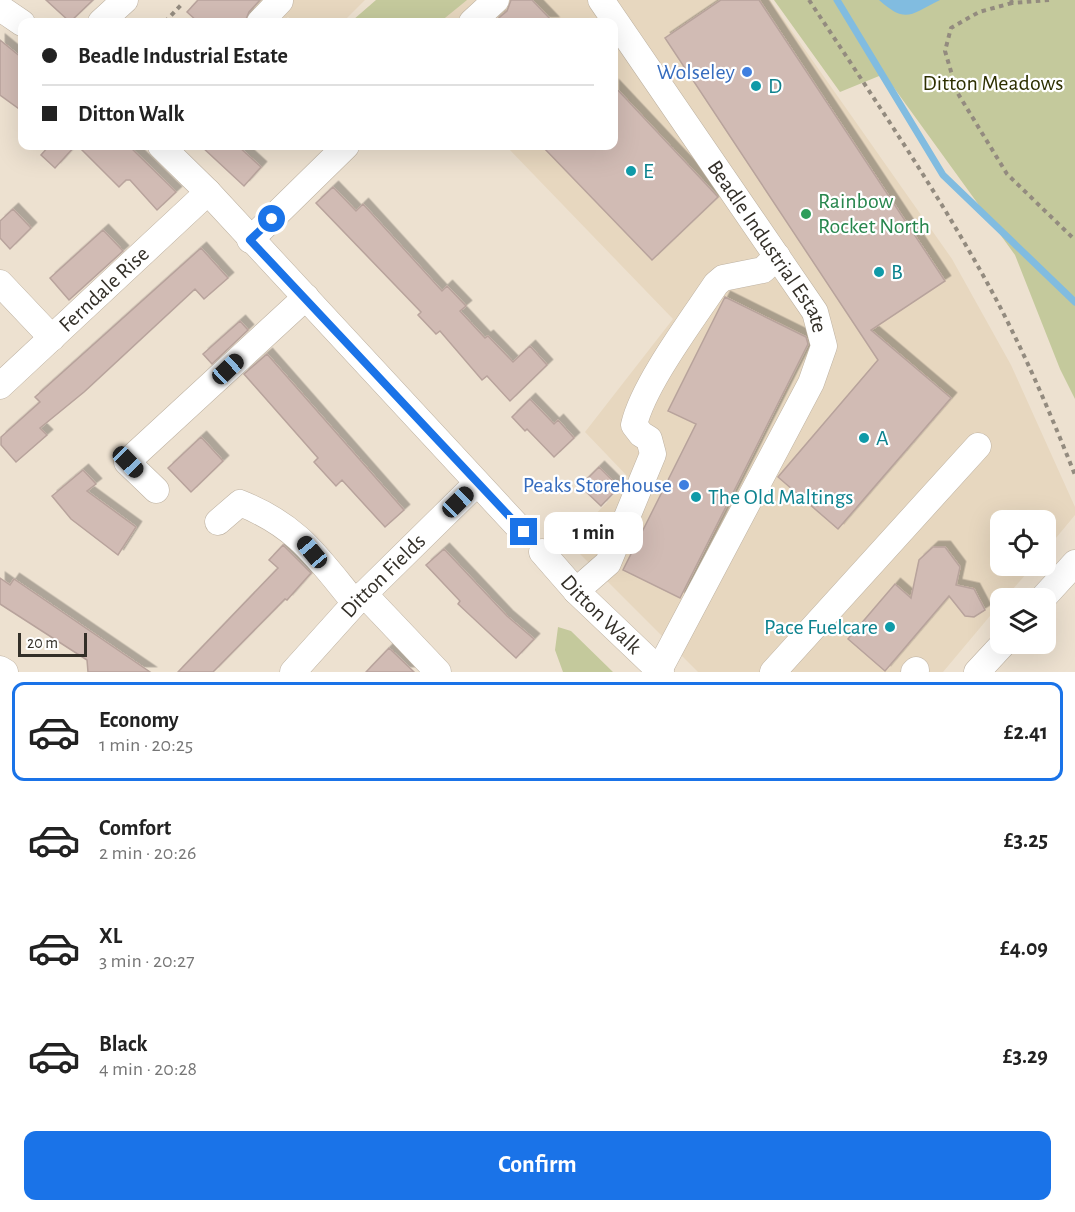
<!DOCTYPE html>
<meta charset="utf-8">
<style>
:root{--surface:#fff;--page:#f6f6f6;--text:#222;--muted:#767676;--line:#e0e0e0;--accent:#1a73e8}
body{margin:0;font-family:"Alegreya Sans",sans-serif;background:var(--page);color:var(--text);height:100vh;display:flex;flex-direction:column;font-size:22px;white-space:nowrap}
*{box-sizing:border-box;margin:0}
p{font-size:20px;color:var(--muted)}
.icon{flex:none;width:33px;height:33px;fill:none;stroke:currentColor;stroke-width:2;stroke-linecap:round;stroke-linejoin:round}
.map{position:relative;height:672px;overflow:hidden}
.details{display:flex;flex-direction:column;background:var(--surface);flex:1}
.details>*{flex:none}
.guide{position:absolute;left:18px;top:18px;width:600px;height:132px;border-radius:12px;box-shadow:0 6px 24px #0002;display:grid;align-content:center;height:132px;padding:0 24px;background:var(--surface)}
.fabs{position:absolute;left:990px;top:510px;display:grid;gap:12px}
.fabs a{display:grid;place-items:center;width:66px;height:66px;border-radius:12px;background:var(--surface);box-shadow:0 6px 24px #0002;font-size:30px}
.scale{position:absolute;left:18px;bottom:15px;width:69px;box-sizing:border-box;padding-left:6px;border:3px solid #332f28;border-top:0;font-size:16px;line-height:21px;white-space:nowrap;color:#332f28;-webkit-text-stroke:4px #fff;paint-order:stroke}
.end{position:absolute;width:27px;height:27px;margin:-14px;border:8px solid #1a73e8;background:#fff;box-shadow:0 0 0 3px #fff}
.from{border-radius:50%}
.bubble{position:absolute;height:42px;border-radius:12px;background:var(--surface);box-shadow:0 6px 24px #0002;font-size:20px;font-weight:700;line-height:42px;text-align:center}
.car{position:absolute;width:18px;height:36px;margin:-18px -9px;border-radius:8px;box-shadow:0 0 4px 2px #0007;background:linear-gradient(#222 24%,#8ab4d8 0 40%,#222 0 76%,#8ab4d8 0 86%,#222 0)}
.guide b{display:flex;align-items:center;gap:21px;height:57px;font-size:22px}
.guide b+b{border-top:2px solid var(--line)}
.guide i{width:15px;height:15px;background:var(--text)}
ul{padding:10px 0 0;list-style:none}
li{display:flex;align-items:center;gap:18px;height:99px;margin:0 12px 9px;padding:0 12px;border:3px solid transparent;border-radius:12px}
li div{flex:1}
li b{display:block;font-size:22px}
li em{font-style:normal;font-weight:700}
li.current{border-color:var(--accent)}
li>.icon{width:54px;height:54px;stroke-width:1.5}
.button{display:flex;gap:12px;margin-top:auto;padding:12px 24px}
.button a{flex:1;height:69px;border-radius:12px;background:var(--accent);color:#fff;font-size:24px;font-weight:700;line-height:69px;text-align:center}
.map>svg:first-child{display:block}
.built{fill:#e7d7bf}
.green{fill:#c4c99c}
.water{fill:#81bce0}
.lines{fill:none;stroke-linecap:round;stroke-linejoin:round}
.stream{stroke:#81bce0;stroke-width:7}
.building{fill:#d1bbb4;stroke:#b8a39c;stroke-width:1.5;filter:url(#shadow)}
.minor-casing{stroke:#beb2a2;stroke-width:27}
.path{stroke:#938b7f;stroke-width:4;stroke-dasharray:4.5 4.5;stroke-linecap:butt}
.minor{stroke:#fff;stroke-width:26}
.route{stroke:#1a73e8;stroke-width:8}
.shop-dot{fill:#3f7fe0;stroke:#fff;stroke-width:2}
.culture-dot{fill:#0f9aa8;stroke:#fff;stroke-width:2}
.leisure-dot{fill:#2e9e5b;stroke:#fff;stroke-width:2}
.labels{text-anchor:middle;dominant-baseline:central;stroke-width:4.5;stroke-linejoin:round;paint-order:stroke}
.shop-label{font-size:22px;fill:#366cbe;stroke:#fff;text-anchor:end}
.park-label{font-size:22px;fill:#2d2f00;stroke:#fff}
.culture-label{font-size:22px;fill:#0d838f;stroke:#fff;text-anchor:start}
.leisure-label{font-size:22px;fill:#27864d;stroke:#fff;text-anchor:start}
.street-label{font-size:22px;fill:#332f28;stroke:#fff}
</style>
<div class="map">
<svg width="1075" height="672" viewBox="0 0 1075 672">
<defs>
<filter id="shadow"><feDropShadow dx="5.5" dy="-5.5" stdDeviation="0" flood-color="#0004"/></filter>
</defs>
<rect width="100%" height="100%" fill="#ede1d0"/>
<!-- built -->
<path class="built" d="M237 0H365L343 22H294L288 17 282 22H260Z
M449 0H770L952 259 1011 365 1075 507V515L1046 550V520H1000V566H1033L1005 598H1000V604L943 672H698L568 542 630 479 585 432 673 319 506 146H614V22H425Z"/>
<!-- green -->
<path class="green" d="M376 0H467L440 22 353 20Z
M774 0H1075V399L1060 369 1015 255 884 74 840 92Z
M558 627 571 631 613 672H563L555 650Z"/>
<!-- water -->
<path class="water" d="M879 0H940C910 15 906 24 879 0Z"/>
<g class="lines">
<!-- stream -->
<path class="stream" d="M837 0 943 175 1075 302"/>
</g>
<!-- building -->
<path class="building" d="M46 0H93L70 22Z
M198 0H260L249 12 245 22H198L187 12Z
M511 0H532L553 22H494L507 11Z
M721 0H759L945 281 871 330 951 398 838 529 778 477 878 360 665 38Z
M0 40 22 58V111L0 95Z
M614 86 718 197 652 260 542 146H614Z
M49 146H75L55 168 41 155Z
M78 146H129L176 192 157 210 130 180H126L119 187Z
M201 146H238L261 167 244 186Z
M333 187 356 211 363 204 442 291 447 286 466 306 460 311 485 338 488 336 513 362 530 346 547 365 510 401 487 376 482 380 440 331 436 334 418 315 421 312 316 203Z
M13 209 31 228 10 249 0 238V221Z
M103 230 123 251 69 300 50 278Z
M201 248 228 278 204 299 195 289 84 392 40 428 47 435 16 462 1 445V437L40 402 35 397Z
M725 297 806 337 808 344 680 598 623 570 696 424 668 411Z
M240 321 248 330 212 364 203 354Z
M267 354 404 510 385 527 342 480 336 486 314 462 318 458 244 374Z
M530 399 554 424 558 420 574 438 554 457 527 429 525 431 512 417Z
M201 437 223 461 191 492 168 468Z
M599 467 619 487 601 506 580 486Z
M83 470 96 484 87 491 136 527 118 555 71 519 52 496Z
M283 545 311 573 287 600 285 599 213 672H178L278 568 269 560Z
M933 547H945L960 567 956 585 974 589 985 610 974 617 965 616 949 596 885 671 848 639 895 584 911 598 919 560Z
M444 549 507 616 534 639 516 658 458 604 460 601 426 565Z
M0 578 10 585 14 579 150 672H88L87 660 0 604Z
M389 648 414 672H366Z"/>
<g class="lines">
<!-- minor casing -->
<g class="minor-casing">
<g id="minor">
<path id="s1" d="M601 0 815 312 824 346 811 383 659 670"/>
<path d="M0 8 22 23"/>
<path d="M101 22 125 0"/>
<path d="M260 22 280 1"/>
<path d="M472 22 496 0"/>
<path d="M161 146 208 192 523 532"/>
<path d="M250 240 346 146"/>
<path d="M0 283 52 338"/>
<path id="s2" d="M0 386 208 192"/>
<path d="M156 490 127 462 306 297"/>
<path d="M218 522 240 503C298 526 317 557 355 603"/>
<path id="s3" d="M542 552 576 591 661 672"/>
<path d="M576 591 608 563 653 454 649 439 641 434 634 425C643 385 692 320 716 284L723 278 763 270 777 256"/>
<path d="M364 594 438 672"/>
<path d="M1043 598 1075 563"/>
<path d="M0 669 5 672"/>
<path id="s4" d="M293 672 355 603 477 483"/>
<path d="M773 672 978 446"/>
<path d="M914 672 916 670"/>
<path d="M977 672 1003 644"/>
</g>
</g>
<!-- path -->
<path class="path" d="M809 0C869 91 931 182 984 277 1019 340 1048 407 1075 475
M1011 0 1012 3 1049 0
M1012 3 979 12 951 28 945 51 957 92 1007 174 1075 240
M165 22 181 5"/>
<!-- minor -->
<use href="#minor" class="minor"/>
</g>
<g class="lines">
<!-- route -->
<path class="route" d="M272 219 250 240 524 532"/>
</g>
<!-- markers -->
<g class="shop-dot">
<circle cx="747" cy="72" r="6"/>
<circle cx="684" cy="485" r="6"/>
</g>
<g class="culture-dot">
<circle cx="756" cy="86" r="6"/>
<circle cx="631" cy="171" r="6"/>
<circle cx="879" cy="272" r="6"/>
<circle cx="864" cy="438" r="6"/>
<circle cx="696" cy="497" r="6"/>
<circle cx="890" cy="627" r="6"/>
</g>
<circle class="leisure-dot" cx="806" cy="214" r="6"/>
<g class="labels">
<!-- shop labels -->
<g class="shop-label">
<text x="735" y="72">Wolseley</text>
<text x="672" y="485">Peaks Storehouse</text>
</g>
<!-- park labels -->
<g class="park-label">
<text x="993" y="83">Ditton Meadows</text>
</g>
<!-- culture labels -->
<g class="culture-label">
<text x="768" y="86">D</text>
<text x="643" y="171">E</text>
<text x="891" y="272">B</text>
<text x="876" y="438">A</text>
<text x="708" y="497">The Old Maltings</text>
<text x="878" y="627" text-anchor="end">Pace Fuelcare</text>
</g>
<!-- leisure labels -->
<g class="leisure-label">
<text x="818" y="201">Rainbow<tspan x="818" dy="25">Rocket North</tspan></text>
</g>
<!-- street labels -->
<g class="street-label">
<text stroke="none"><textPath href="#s1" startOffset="298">Beadle Industrial Estate</textPath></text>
<text stroke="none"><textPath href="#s2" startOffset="142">Ferndale Rise</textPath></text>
<text stroke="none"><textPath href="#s4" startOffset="132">Ditton Fields</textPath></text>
<text stroke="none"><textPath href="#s3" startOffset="86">Ditton Walk</textPath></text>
</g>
</g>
</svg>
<div class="fabs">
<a><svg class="icon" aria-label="locate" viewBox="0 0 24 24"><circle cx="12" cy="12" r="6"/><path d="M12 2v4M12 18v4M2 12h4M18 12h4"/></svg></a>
<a><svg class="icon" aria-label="layers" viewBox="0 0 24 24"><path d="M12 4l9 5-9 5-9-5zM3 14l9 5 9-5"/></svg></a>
</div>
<div class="scale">20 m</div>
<i class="end from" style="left:272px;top:219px"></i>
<i class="end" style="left:524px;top:532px"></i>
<div class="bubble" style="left:544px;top:512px;width:99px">1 min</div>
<i class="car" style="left:228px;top:369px;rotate:47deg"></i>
<i class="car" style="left:128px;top:462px;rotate:136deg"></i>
<i class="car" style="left:458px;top:502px;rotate:46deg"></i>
<i class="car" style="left:312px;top:552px;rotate:320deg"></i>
<div class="guide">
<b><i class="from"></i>Beadle Industrial Estate</b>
<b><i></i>Ditton Walk</b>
</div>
</div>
<section class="details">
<ul>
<li class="current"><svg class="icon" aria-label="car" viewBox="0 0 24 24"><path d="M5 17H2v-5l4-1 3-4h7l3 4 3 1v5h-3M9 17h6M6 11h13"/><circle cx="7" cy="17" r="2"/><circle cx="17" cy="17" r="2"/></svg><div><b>Economy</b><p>1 min · 20:25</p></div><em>£2.41</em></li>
<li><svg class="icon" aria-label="car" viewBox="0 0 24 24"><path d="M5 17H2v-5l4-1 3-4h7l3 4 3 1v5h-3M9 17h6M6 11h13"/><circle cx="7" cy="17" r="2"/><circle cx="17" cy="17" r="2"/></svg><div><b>Comfort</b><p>2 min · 20:26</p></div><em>£3.25</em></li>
<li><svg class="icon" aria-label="car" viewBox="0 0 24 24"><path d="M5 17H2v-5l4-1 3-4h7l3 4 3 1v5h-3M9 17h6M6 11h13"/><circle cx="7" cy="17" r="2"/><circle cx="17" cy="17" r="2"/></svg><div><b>XL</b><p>3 min · 20:27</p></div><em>£4.09</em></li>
<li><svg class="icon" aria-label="car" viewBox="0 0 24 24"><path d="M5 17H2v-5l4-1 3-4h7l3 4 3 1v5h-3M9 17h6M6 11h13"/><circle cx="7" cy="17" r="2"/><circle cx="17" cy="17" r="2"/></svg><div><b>Black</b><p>4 min · 20:28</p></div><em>£3.29</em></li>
</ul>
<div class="button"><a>Confirm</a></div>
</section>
